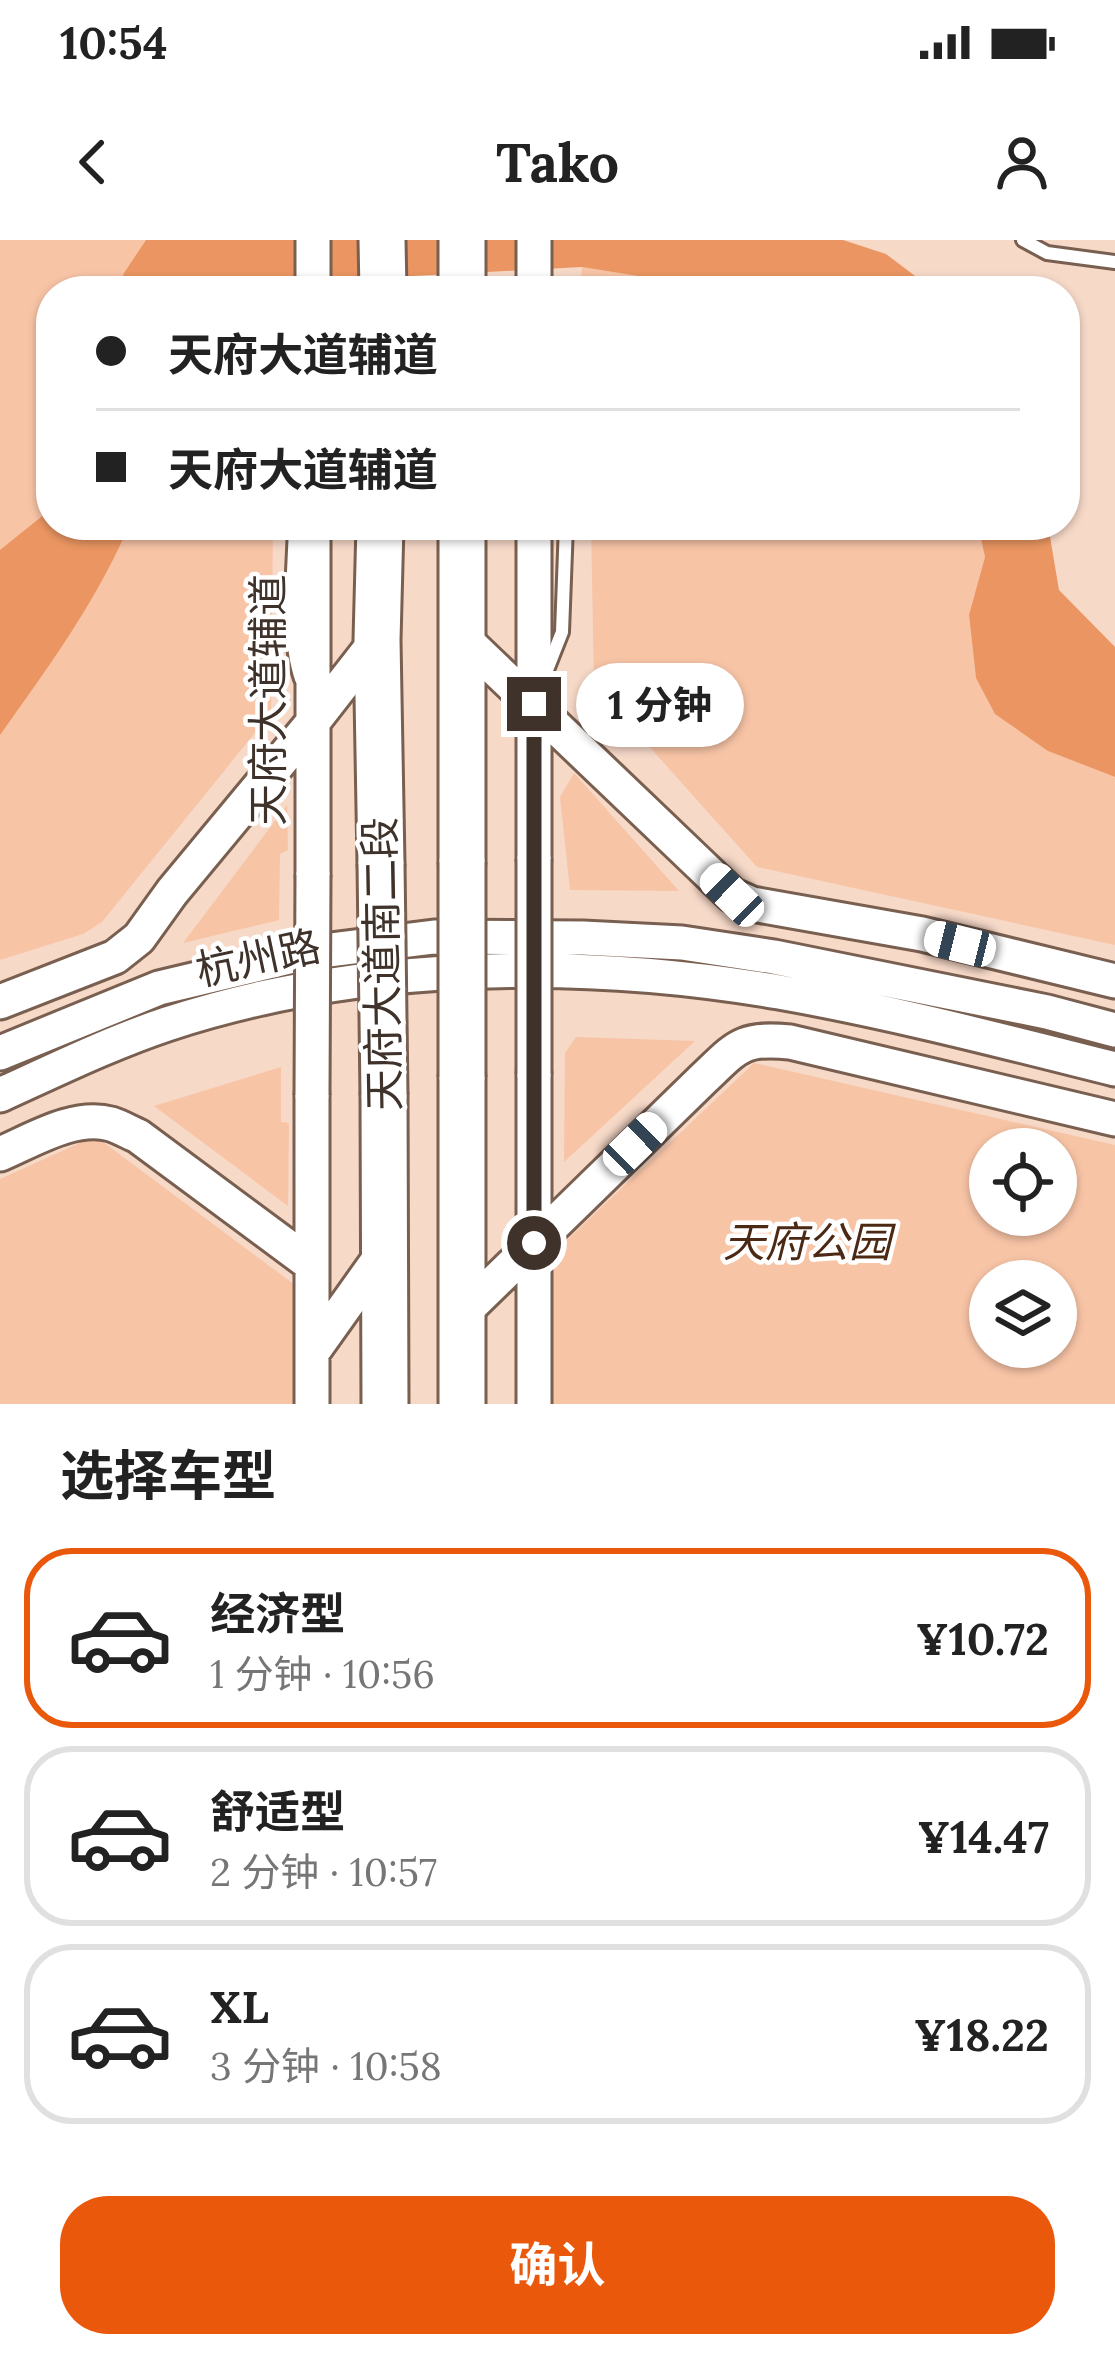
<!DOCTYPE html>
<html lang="zh">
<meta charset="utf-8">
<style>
:root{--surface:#fff;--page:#f6f6f6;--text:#222;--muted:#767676;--line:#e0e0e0;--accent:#ea580c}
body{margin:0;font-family:Lora,"Noto Sans SC",serif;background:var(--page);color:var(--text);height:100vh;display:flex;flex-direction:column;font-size:45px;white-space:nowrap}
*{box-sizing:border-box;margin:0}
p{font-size:39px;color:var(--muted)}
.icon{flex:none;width:66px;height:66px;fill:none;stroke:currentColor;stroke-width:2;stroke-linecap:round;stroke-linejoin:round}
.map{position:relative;height:1164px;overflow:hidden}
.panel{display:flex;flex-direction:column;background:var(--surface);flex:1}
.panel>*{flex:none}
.top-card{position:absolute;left:36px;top:36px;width:1044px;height:264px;border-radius:48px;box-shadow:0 3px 9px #0004;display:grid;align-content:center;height:264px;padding:0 60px;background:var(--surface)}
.buttons{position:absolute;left:969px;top:888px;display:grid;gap:24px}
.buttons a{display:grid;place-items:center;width:108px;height:108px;border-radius:50%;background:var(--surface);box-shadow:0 3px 9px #0004;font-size:60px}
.end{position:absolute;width:54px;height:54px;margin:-27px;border:15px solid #3e322b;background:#fff;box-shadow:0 0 0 6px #fff}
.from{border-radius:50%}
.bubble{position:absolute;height:84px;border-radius:42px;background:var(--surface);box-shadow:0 3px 9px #0004;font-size:39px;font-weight:700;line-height:84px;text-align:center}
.car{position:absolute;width:36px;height:72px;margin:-36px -18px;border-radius:15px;box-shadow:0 0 9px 3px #0007;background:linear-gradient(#fff 24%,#345 0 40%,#fff 0 76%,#345 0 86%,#fff 0)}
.top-card b{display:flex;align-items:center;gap:42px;height:114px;font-size:45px}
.top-card b+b{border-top:3px solid var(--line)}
.top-card i{width:30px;height:30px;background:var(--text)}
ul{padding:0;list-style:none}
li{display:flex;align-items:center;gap:36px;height:180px;margin:0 24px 18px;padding:0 36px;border:6px solid var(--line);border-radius:48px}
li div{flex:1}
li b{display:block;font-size:45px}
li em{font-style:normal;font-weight:700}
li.current{border-color:var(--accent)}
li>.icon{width:108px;height:108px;stroke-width:1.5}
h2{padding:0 60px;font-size:54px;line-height:144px}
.primary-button{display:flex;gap:24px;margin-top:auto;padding:24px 60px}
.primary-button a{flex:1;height:138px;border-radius:48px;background:var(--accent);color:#fff;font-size:48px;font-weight:700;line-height:138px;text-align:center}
.status{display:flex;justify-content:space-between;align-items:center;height:84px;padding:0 60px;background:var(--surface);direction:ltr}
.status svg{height:33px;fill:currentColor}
header{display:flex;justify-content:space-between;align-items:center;height:156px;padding:0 60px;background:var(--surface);font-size:54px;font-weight:700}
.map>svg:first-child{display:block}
.green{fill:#f8c4a6;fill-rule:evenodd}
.water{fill:#eb9662}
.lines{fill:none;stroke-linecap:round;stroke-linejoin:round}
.lane-casing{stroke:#795f50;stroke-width:18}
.secondary-casing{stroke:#795f50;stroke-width:39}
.highway-casing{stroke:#795f50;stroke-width:51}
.lane{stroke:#fff;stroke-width:12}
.secondary{stroke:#fff;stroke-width:33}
.highway{stroke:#fff;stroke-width:45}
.secondary-bridge-casing{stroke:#795f50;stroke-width:39;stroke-linecap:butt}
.highway-bridge-casing{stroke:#795f50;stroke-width:51;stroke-linecap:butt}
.secondary-bridge{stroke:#fff;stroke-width:33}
.highway-bridge{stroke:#fff;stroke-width:45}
.route{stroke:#3e322b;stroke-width:15}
.labels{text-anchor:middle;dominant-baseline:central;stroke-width:9;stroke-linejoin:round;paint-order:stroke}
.street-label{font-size:42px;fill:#3e322b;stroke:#fff}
.park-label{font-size:42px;font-style:italic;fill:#4c2914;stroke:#fff}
</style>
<div class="status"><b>10:54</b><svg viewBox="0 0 49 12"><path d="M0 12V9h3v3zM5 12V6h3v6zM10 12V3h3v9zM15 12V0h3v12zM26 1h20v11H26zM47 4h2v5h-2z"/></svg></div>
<header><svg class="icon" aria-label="back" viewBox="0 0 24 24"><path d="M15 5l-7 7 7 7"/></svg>Tako<svg class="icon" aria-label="person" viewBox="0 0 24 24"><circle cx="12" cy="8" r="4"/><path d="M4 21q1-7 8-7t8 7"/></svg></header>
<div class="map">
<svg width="1115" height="1164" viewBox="0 0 1115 1164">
<rect width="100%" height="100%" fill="#f7d9c8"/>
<!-- green -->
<path class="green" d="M0 0H299V51H51V285H273L271 473 102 682 83 694 0 720Z
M582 27 731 51H580Z
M591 285H978L985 317 969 376 976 438 1048 511 1115 537V705L757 627 594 445Z
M574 533 679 651 570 650 560 557Z
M287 565 288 610 280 614 279 680 183 703Z
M576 797 695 801 564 922 565 813Z
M754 823 1115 905V1164H552L551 1015ZM990 909H1056V975H990ZM990 1041H1056V1107H990Z
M281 827V882L289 883 288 966 154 866Z
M95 896 295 1045V1164H0V939Z"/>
<!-- water -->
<path class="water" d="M146 0H843L886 14 935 51H731L582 27 208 47 201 51H117L124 33Z
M51 269V285H128L127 290C94 365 47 429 0 495V310Z
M978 285H1048L1059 350 1115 407V537L1048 511 995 474 976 438 969 375 985 317Z"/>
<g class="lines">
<!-- lane casing -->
<g class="lane-casing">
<path id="lane" d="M1023 0 1047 13 1115 22
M295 285C294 332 286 395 301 439
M545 435 562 392 566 285"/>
</g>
<!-- secondary casing -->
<g class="secondary-casing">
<path id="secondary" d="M313 0V51
M534 0V51
M313 285V635
M534 285V619
M462 397 732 655 752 664 922 694 1115 741
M0 762 115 717 139 698 172 652 313 482 377 400
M0 813 159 748 306 713 434 697 583 698 682 703 774 717 1047 772 1115 790
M0 855C55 830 110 803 167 784 358 721 582 718 779 752 892 772 1003 801 1115 829
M0 914C33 900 74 874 111 884 120 887 129 892 138 896L312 1025
M462 1074 703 839C737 807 741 797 790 802L1115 879
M312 1113 386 1009
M312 1164V855
M534 1164V834"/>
</g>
<!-- highway casing -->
<g class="highway-casing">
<path id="highway" d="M382 0 383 51
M462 51V0
M380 285 377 400 381 624
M462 285V622
M462 837V1164
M384 855 385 1164"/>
</g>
<!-- lane -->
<use href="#lane" class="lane"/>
<!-- secondary -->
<use href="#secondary" class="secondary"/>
<!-- highway -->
<use href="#highway" class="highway"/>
<!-- secondary-bridge casing -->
<g class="secondary-bridge-casing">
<path id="secondary-bridge" d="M534 619V834
M312 855 313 635"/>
</g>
<!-- highway-bridge casing -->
<g class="highway-bridge-casing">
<path id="highway-bridge" d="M462 622V837
M381 624 384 855"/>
</g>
<!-- secondary-bridge -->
<use href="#secondary-bridge" class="secondary-bridge"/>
<!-- highway-bridge -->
<use href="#highway-bridge" class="highway-bridge"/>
</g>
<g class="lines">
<!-- route -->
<path class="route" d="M534 464V1003"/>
</g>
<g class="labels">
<!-- street labels -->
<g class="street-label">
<text transform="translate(268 460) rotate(-90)">天府大道辅道</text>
<text transform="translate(258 718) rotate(-12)">杭州路</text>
<text transform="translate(382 724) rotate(-91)">天府大道南二段</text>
</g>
<!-- park labels -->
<g class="park-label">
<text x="807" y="1002">天府公园</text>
</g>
</g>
</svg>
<div class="buttons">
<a><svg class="icon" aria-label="locate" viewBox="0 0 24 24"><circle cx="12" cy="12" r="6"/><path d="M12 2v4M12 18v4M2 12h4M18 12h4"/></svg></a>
<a><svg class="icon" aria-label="layers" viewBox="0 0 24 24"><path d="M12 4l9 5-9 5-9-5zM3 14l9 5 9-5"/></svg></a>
</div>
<i class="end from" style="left:534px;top:1003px"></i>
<i class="end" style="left:534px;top:464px"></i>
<div class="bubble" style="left:576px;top:423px;width:168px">1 分钟</div>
<i class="car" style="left:732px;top:655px;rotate:314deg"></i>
<i class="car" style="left:960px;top:704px;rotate:284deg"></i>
<i class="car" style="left:635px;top:904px;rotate:46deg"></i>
<div class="top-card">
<b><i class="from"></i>天府大道辅道</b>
<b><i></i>天府大道辅道</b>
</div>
</div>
<section class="panel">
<h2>选择车型</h2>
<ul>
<li class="current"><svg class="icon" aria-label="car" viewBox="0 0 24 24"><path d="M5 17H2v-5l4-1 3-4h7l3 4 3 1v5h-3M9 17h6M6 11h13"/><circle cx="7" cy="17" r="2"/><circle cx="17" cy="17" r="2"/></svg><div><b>经济型</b><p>1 分钟 · 10:56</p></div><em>¥10.72</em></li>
<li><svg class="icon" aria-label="car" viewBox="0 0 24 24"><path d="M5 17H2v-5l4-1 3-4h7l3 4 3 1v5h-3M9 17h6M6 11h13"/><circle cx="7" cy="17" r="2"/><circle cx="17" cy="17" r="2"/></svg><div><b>舒适型</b><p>2 分钟 · 10:57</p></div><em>¥14.47</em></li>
<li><svg class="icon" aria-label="car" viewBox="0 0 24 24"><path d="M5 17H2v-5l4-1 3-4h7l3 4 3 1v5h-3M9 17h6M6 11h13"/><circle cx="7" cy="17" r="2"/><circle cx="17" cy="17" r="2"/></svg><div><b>XL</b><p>3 分钟 · 10:58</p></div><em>¥18.22</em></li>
</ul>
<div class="primary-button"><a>确认</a></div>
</section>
